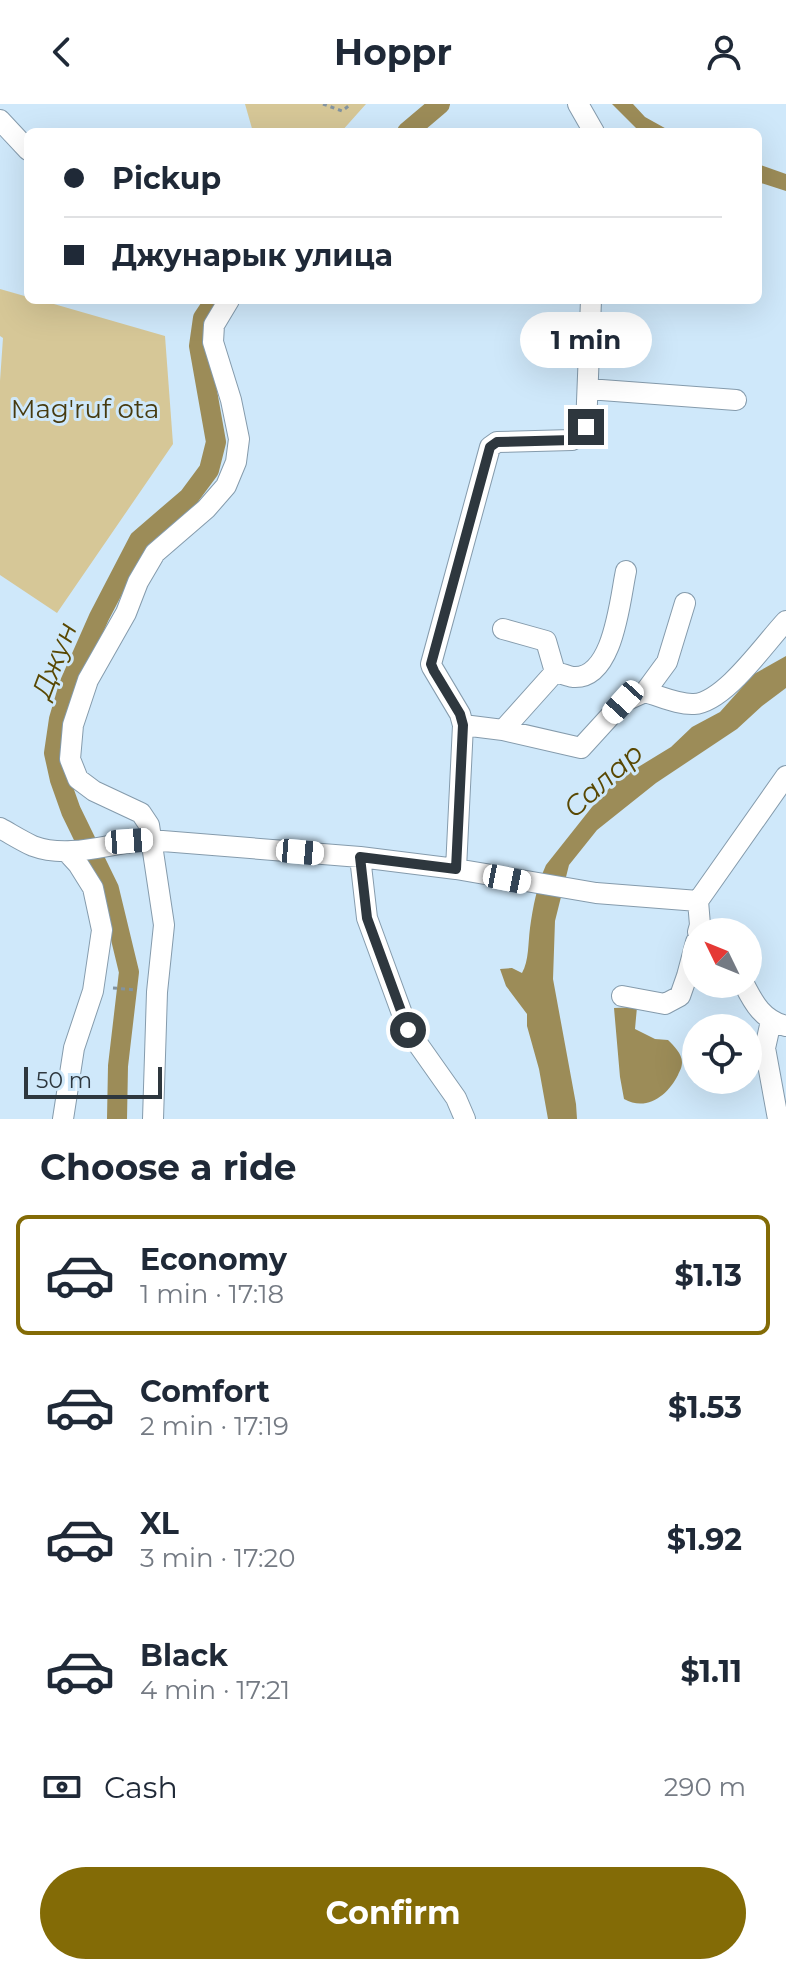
<!DOCTYPE html>
<meta charset="utf-8">
<style>
:root{--surface:#fff;--page:#f2f2f3;--text:#1f2937;--muted:#747a83;--line:#e0e1e3;--accent:#836b06}
body{margin:0;font-family:Montserrat,sans-serif;background:var(--page);color:var(--text);height:100vh;display:flex;flex-direction:column;font-size:30px;white-space:nowrap}
*{box-sizing:border-box;margin:0}
p{font-size:26px;color:var(--muted)}
.icon{flex:none;width:44px;height:44px;fill:none;stroke:currentColor;stroke-width:2;stroke-linecap:round;stroke-linejoin:round}
.map{position:relative;height:1015px;overflow:hidden}
.sheet{display:flex;flex-direction:column;background:var(--surface);flex:1}
.sheet>*{flex:none}
.banner{position:absolute;left:24px;top:24px;width:738px;height:176px;border-radius:12px;box-shadow:0 8px 32px #0002;display:grid;align-content:center;height:176px;padding:0 40px;background:var(--surface)}
.needle{width:52px;rotate:313deg}
.controls{position:absolute;left:682px;top:814px;display:grid;gap:16px}
.controls a{display:grid;place-items:center;width:80px;height:80px;border-radius:50%;background:var(--surface);box-shadow:0 8px 32px #0002;font-size:40px}
.scale{position:absolute;left:24px;bottom:20px;width:138px;box-sizing:border-box;padding-left:8px;border:4px solid #2e373e;border-top:0;font-size:22px;line-height:28px;white-space:nowrap;color:#2e373e;-webkit-text-stroke:6px #cfe8fa;paint-order:stroke}
.end{position:absolute;width:36px;height:36px;margin:-18px;border:10px solid #2e373e;background:#fff;box-shadow:0 0 0 4px #fff}
.from{border-radius:50%}
.bubble{position:absolute;height:56px;border-radius:28px;background:var(--surface);box-shadow:0 8px 32px #0002;font-size:26px;font-weight:700;line-height:56px;text-align:center}
.car{position:absolute;width:24px;height:48px;margin:-24px -12px;border-radius:10px;box-shadow:0 0 6px 2px #0007;background:linear-gradient(#fff 24%,#345 0 40%,#fff 0 76%,#345 0 86%,#fff 0)}
.banner b{display:flex;align-items:center;gap:28px;height:76px;font-size:30px}
.banner b+b{border-top:2px solid var(--line)}
.banner i{width:20px;height:20px;background:var(--text)}
ul{padding:0;list-style:none}
li{display:flex;align-items:center;gap:24px;height:120px;margin:0 16px 12px;padding:0 24px;border:4px solid transparent;border-radius:12px}
li div{flex:1}
li b{display:block;font-size:30px}
li em{font-style:normal;font-weight:700}
li.selected{border-color:var(--accent)}
li>.icon{width:72px;height:72px;stroke-width:1.5}
h2{padding:0 40px;font-size:36px;line-height:96px}
.pay{display:flex;align-items:center;gap:20px;height:88px;padding:0 40px;font-size:30px}
.pay p{margin-inline-start:auto}
.action{display:flex;gap:16px;margin-top:auto;padding:16px 40px}
.action a{flex:1;height:92px;border-radius:48px;background:var(--accent);color:#fff;font-size:32px;font-weight:700;line-height:92px;text-align:center}
header{display:flex;justify-content:space-between;align-items:center;height:104px;padding:0 40px;background:var(--surface);font-size:36px;font-weight:700}
.map>svg:first-child{display:block}
.green{fill:#d6c797}
.water{fill:#9c8c58}
.lines{fill:none;stroke-linecap:round;stroke-linejoin:round}
.canal{stroke:#9c8c58;stroke-width:20}
.minor-casing{stroke:#859bac;stroke-width:22}
.path{stroke:#8293a0;stroke-width:3;stroke-dasharray:4 4;stroke-linecap:butt}
.minor{stroke:#fff;stroke-width:20}
.route{stroke:#2e373e;stroke-width:10}
.labels{text-anchor:middle;dominant-baseline:central;stroke-width:6;stroke-linejoin:round;paint-order:stroke}
.park-label{font-size:26px;fill:#463a0f;stroke:#cfe8fa}
.water-label{font-size:28px;font-style:italic;fill:#594803;stroke:#cfe8fa}
</style>
<header><svg class="icon" aria-label="back" viewBox="0 0 24 24"><path d="M15 5l-7 7 7 7"/></svg>Hoppr<svg class="icon" aria-label="person" viewBox="0 0 24 24"><circle cx="12" cy="8" r="4"/><path d="M4 21q1-7 8-7t8 7"/></svg></header>
<div class="map">
<svg width="786" height="1015" viewBox="0 0 786 1015">
<rect width="100%" height="100%" fill="#cfe8fa"/>
<!-- green -->
<path class="green" d="M245 0H366L341 28H253Z
M0 185 28 193V196H40L165 232 173 340 57 509 0 471V277L3 234 0 232Z"/>
<!-- water -->
<path class="water" d="M612 0H633L645 13 672 28H640Z
M758 60 786 70V87L758 78Z
M786 552V584L762 602 737 625 656 679 597 726 569 761 555 817 553 875 576 1000 577 1015H548L539 965 527 922V910L506 882 500 865 512 864 522 869C529 857 528 839 530 824 533 803 537 781 546 761L592 703 617 676 671 643 692 623 720 608 754 570Z
M637 903 635 925 655 935 668 936C674 942 682 950 682 958 682 964 680 966 678 971 668 991 647 1008 624 995L620 973 614 904Z"/>
<g class="lines">
<!-- canal -->
<path class="canal" d="M407 28 440 0
M117 1015 118 962 129 868 109 785 71 707 60 676 54 649 59 615 69 581 99 513 139 436 189 393 209 366 216 338 199 242 203 214 215 196"/>
<!-- minor casing -->
<g class="minor-casing">
<path id="minor" d="M578 0 594 28
M0 16 28 46
M588 285 736 296
M503 525 546 537 555 568
M645 588 667 558 685 499
M463 621 503 626 581 644 623 598 645 588C660 592 679 601 694 600 725 598 765 539 786 517
M503 626 555 568C561 569 567 572 573 573 614 576 620 494 626 467
M0 724C11 730 22 737 33 742 70 756 112 738 150 736L360 753 456 765 596 789 698 797
M360 753 367 814 408 926 456 994 465 1015
M456 765 463 621 460 610 432 563 431 560 490 343 497 338 572 336 583 330 586 323 591 196
M698 828 700 821 698 797 786 672
M744 880C754 900 763 916 786 922
M622 892 665 900 680 892 687 872 696 838
M771 917 765 944 778 1015
M63 1015 74 944 93 887 102 826 93 784 78 760 67 748
M153 1015 157 888 164 821 149 721 141 709 94 687 78 675 70 655 73 621 88 576 126 509 138 478 155 449 206 405 226 382 236 358 239 335 231 296 213 238 214 221 229 196"/>
</g>
<!-- path -->
<path class="path" d="M323 0 342 7 351 0
M113 884 137 886"/>
<!-- minor -->
<use href="#minor" class="minor"/>
</g>
<g class="lines">
<!-- route -->
<path class="route" d="M408 926 367 814 360 753 456 765 463 621 460 610 434 567 431 560 490 343 497 338 572 336 583 330 586 323"/>
</g>
<g class="labels">
<!-- park labels -->
<g class="park-label">
<text x="85" y="305">Mag'ruf ota</text>
</g>
<!-- water labels -->
<g class="water-label">
<text transform="translate(54 556) rotate(-69)">Джун</text>
<text transform="translate(603 676) rotate(-42)">Салар</text>
</g>
</g>
</svg>
<div class="controls">
<a><svg class="needle" viewBox="-14 -14 28 28"><path d="M0-13l5 13h-10z" fill="#e53935"/><path d="M0 13l5-13h-10z" fill="#747a83"/></svg></a>
<a><svg class="icon" aria-label="locate" viewBox="0 0 24 24"><circle cx="12" cy="12" r="6"/><path d="M12 2v4M12 18v4M2 12h4M18 12h4"/></svg></a>
</div>
<div class="scale">50 m</div>
<i class="end from" style="left:408px;top:926px"></i>
<i class="end" style="left:586px;top:323px"></i>
<div class="bubble" style="left:520px;top:208px;width:132px">1 min</div>
<i class="car" style="left:623px;top:598px;rotate:222deg"></i>
<i class="car" style="left:129px;top:737px;rotate:86deg"></i>
<i class="car" style="left:300px;top:748px;rotate:95deg"></i>
<i class="car" style="left:507px;top:775px;rotate:101deg"></i>
<div class="banner">
<b><i class="from"></i>Pickup</b>
<b><i></i>Джунарык улица</b>
</div>
</div>
<section class="sheet">
<h2>Choose a ride</h2>
<ul>
<li class="selected"><svg class="icon" aria-label="car" viewBox="0 0 24 24"><path d="M5 17H2v-5l4-1 3-4h7l3 4 3 1v5h-3M9 17h6M6 11h13"/><circle cx="7" cy="17" r="2"/><circle cx="17" cy="17" r="2"/></svg><div><b>Economy</b><p>1 min · 17:18</p></div><em>$1.13</em></li>
<li><svg class="icon" aria-label="car" viewBox="0 0 24 24"><path d="M5 17H2v-5l4-1 3-4h7l3 4 3 1v5h-3M9 17h6M6 11h13"/><circle cx="7" cy="17" r="2"/><circle cx="17" cy="17" r="2"/></svg><div><b>Comfort</b><p>2 min · 17:19</p></div><em>$1.53</em></li>
<li><svg class="icon" aria-label="car" viewBox="0 0 24 24"><path d="M5 17H2v-5l4-1 3-4h7l3 4 3 1v5h-3M9 17h6M6 11h13"/><circle cx="7" cy="17" r="2"/><circle cx="17" cy="17" r="2"/></svg><div><b>XL</b><p>3 min · 17:20</p></div><em>$1.92</em></li>
<li><svg class="icon" aria-label="car" viewBox="0 0 24 24"><path d="M5 17H2v-5l4-1 3-4h7l3 4 3 1v5h-3M9 17h6M6 11h13"/><circle cx="7" cy="17" r="2"/><circle cx="17" cy="17" r="2"/></svg><div><b>Black</b><p>4 min · 17:21</p></div><em>$1.11</em></li>
</ul>
<div class="pay"><svg class="icon" aria-label="cash" viewBox="0 0 24 24"><path d="M3 7h18v10H3z"/><circle cx="12" cy="12" r="2"/></svg>Cash<p>290 m</p></div>
<div class="action"><a>Confirm</a></div>
</section>
